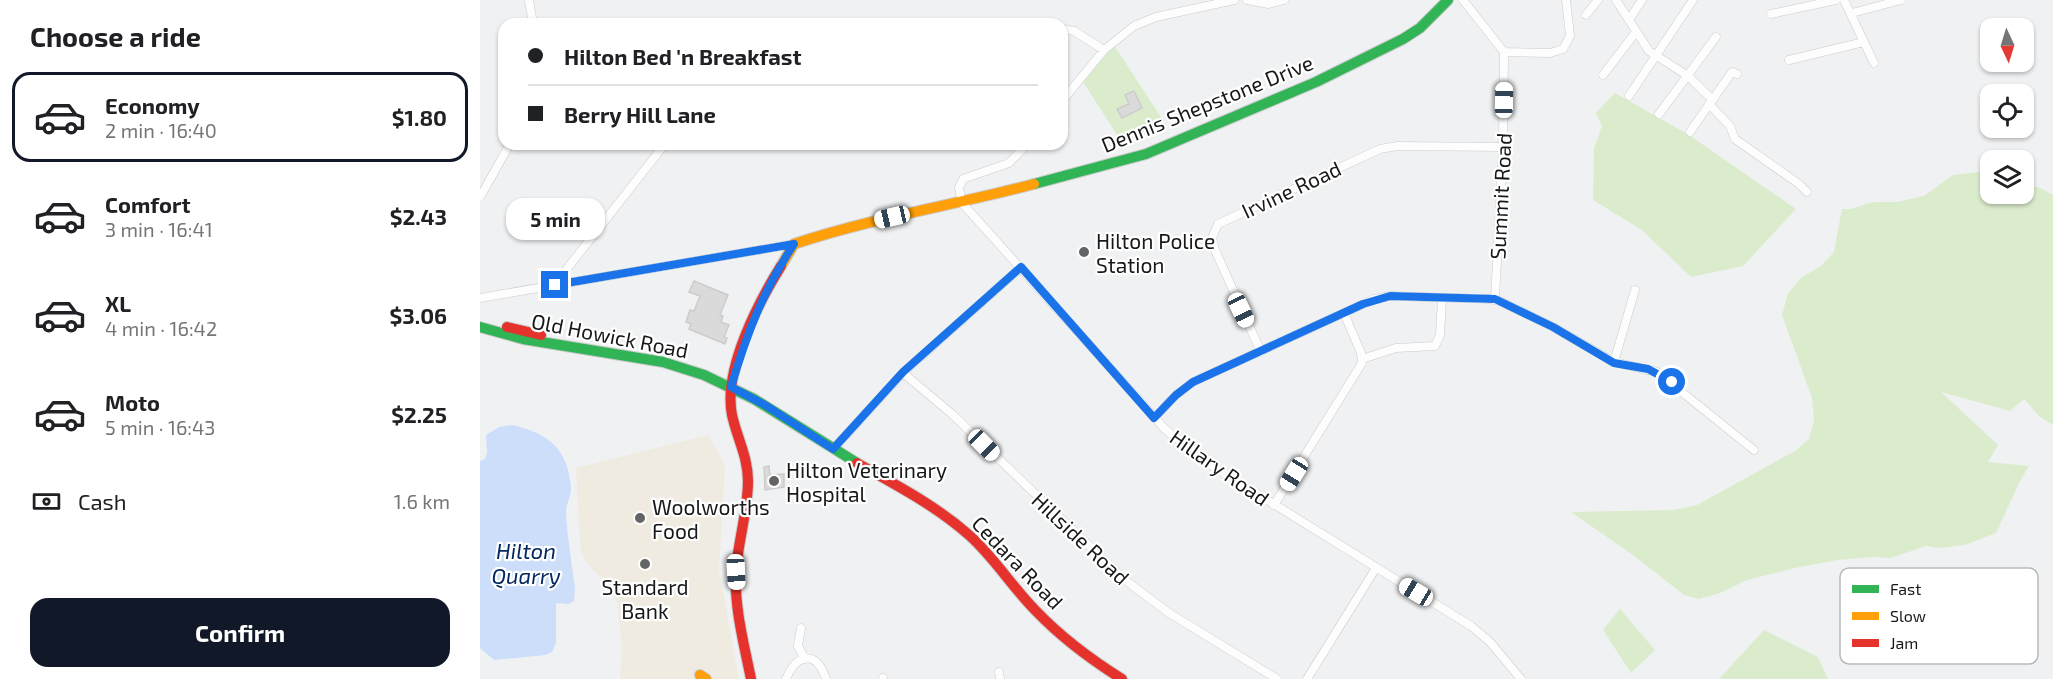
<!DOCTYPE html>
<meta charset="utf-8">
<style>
:root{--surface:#fff;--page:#f2f2f2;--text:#202124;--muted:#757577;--line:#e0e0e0;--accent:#111827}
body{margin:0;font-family:"Exo 2",sans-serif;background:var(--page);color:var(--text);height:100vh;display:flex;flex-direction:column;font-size:22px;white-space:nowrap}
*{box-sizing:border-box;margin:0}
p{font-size:20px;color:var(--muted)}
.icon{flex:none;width:33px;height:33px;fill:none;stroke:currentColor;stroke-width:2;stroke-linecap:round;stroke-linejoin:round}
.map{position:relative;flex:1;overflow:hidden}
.details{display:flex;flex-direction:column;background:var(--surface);width:480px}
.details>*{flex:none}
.hud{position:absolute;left:18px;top:18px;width:570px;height:132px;border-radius:18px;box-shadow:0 2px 4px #0004;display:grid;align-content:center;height:132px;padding:0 30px;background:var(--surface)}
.needle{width:39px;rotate:176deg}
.controls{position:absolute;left:1500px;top:18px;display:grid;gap:12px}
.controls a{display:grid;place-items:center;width:54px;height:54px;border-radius:12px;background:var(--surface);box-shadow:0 2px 4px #0004;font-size:30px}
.end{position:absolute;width:27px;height:27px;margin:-14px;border:8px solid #1a73e8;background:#fff;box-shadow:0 0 0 3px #fff}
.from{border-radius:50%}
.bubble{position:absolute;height:42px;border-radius:18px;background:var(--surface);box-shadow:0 2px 4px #0004;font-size:20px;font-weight:700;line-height:42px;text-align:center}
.car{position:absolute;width:18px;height:36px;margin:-18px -9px;border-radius:8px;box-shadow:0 0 4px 2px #0007;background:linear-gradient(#fff 24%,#345 0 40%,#fff 0 76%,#345 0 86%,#fff 0)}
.hud b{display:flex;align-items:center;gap:21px;height:57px;font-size:22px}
.hud b+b{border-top:2px solid var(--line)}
.hud i{width:15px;height:15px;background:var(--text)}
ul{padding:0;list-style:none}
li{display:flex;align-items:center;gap:18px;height:90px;margin:0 12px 9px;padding:0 18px;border:3px solid transparent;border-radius:18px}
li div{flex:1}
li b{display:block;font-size:22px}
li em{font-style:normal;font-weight:700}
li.on{border-color:var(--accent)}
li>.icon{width:54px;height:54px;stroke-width:1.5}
h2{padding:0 30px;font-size:27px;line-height:72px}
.pay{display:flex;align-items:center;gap:15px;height:66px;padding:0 30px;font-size:22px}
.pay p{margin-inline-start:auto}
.button{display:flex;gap:12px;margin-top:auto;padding:12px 30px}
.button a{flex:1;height:69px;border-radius:18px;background:var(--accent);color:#fff;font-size:24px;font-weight:700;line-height:69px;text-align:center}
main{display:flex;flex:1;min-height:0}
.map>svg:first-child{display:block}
.commercial{fill:#f0ebe0}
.green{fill:#dbeccc}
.water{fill:#ccdefa}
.building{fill:#dadadb;stroke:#cccccd;stroke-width:1.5}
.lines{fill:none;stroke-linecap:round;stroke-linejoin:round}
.street-casing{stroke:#cbcbcc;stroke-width:9}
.fast-casing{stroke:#cbcbcc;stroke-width:12}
.slow-casing{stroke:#cbcbcc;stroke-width:12}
.jam-casing{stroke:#cbcbcc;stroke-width:12}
.street{stroke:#fdfdfd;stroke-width:8}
.fast{stroke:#30b455;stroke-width:10}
.slow{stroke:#ff9f0a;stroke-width:10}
.jam{stroke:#e5322d;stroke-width:10}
.route{stroke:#1a73e8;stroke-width:8}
.poi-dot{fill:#636465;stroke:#fff;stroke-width:2}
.labels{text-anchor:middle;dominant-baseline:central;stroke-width:4.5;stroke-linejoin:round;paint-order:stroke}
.street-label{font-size:21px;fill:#171819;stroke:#fff}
.poi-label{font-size:21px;fill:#171819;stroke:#fff;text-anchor:start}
.water-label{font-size:22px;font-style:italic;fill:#042960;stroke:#fff}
.key{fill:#fff;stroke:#b9baba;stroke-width:1.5}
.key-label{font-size:16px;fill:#171819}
</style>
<main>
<section class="details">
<h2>Choose a ride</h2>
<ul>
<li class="on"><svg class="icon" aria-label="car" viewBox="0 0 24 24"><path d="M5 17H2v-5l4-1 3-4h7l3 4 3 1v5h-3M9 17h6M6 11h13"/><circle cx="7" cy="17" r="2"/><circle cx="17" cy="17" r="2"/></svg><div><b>Economy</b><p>2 min · 16:40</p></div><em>$1.80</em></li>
<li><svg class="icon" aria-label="car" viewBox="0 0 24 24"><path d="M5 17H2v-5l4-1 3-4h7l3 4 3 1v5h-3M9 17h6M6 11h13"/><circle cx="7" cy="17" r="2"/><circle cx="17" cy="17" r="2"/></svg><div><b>Comfort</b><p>3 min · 16:41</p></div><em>$2.43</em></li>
<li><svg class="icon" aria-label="car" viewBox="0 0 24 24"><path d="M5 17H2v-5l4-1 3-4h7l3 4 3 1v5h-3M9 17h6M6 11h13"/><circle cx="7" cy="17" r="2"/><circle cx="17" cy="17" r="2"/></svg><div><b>XL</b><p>4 min · 16:42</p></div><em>$3.06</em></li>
<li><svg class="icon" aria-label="car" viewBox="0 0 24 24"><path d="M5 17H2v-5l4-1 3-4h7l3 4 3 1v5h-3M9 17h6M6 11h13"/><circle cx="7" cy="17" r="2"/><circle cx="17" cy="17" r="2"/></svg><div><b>Moto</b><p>5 min · 16:43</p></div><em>$2.25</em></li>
</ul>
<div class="pay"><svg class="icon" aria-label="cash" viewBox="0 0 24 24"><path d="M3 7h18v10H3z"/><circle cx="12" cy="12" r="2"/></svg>Cash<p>1.6 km</p></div>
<div class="button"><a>Confirm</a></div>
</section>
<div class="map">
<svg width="1573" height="679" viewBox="0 0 1573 679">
<rect width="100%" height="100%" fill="#f0f1f2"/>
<!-- commercial -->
<path class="commercial" d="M228 435 245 466 239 569 259 679H140L142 647 137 603 127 585 105 561 100 547 96 468Z"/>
<!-- green -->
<path class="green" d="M634 45 686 125 643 144 603 82Z
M1135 93 1209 135 1316 209 1263 266 1211 277 1162 230 1113 200 1114 148 1122 126 1116 113Z
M1500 172H1510V194H1544V186L1558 187 1573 195V425L1560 417 1544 399 1530 411 1461 392 1518 445 1508 462 1549 466 1540 481 1516 533 1485 545 1459 548 1446 546 1411 558 1392 557 1357 560 1315 568 1267 580 1240 593 1219 599 1204 595 1153 555 1091 512 1194 510 1217 505 1315 451 1329 439 1334 421 1332 398 1302 315 1308 293 1321 278 1342 265 1354 252 1362 209H1370L1393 202H1417L1444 196 1473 175Z
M1140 609 1175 650 1151 673 1123 630Z
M1284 630 1338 657 1348 679H1239Z"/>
<!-- water -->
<path class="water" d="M32 425C68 433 89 449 91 489 91 497 86 504 86 512 87 537 92 564 95 589L94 601 88 604 76 603V643L72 652 65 655 14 660 0 648V461L5 459 7 452 6 435 19 427Z"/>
<!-- building -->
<path class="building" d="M654 91 662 108 642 118 637 109 649 104 645 95Z
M214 281 248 295 240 315 243 316 241 322 249 325 244 337 247 338 245 344 209 329 211 324 206 322 210 310 214 311 220 296 209 292Z
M289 466 290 475 304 474V487L285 490 284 467Z"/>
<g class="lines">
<!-- street casing -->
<g class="street-casing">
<path id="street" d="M49 0 53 24
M767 0 789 4 804 0
M983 0 1024 52 1023 147 1015 299
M1136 0 1169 51 1208 76 1232 99
M1364 0 1394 63
M1372 13 1421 0
M1291 14 1356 0
M1106 15 1118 0
M1149 20 1162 0
M582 29 594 31 624 50
M1024 52 1070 53 1083 49 1090 36 1086 0
M1309 60 1384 42
M1123 75 1156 32
M1149 96 1213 0
M582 101 624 50 654 26 676 17 754 0
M1229 104 1250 126 1255 139 1319 184 1327 192
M1179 114 1236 37
M1210 132 1252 72 1257 74
M547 144 529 163 483 179 479 188 482 203 685 429 729 464 991 626 1010 642 1041 679
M0 197 30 144
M75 284 185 144
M0 298 314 244
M781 352 735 250 732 238 738 224 900 149 917 146 1023 147
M882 359 916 348 955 346 960 335 962 299
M1134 362 1155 290
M423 373 472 414 645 580 689 613 797 679
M674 418 696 395 713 382 894 299 911 296 1010 299 1020 301 1073 327 1134 362 1177 372 1274 450
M353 449 423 373 541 267
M794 505 882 363 881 353 864 313
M321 628 318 646 325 659
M519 672 520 679
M306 679C317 653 336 650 346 679
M403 679V678
M827 679 896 568"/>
</g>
<!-- fast casing -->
<g class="fast-casing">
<path id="fast" d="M554 184 666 154 836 82 923 39 940 28 968 0
M0 327 43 339 183 362 224 375 274 399 377 463"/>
</g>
<!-- slow casing -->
<g class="slow-casing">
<path id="slow" d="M301 266 314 244C392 218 474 205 554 184
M220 675 226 679"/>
</g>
<!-- jam casing -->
<g class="jam-casing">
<path id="jam" d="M27 327 61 335
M377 463C416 485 455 505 489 535 514 557 532 587 556 611 582 638 610 659 642 679
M271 679C264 644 254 607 256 571 258 541 268 511 268 481 268 457 257 438 252 415 243 370 278 303 301 266"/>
</g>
<!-- street -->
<use href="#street" class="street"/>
<!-- fast -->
<use href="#fast" class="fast"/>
<!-- slow -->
<use href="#slow" class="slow"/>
<!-- jam -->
<use href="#jam" class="jam"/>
</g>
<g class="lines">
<!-- route -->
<path class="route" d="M75 285 314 244C283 291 267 333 251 387L285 405 353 449 423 372 541 267 674 418 696 395 713 382 883 304 910 296 1015 299 1073 327 1134 363 1168 369 1192 382"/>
</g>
<!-- markers -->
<g class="poi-dot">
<circle cx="604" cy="252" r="6"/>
<circle cx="294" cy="481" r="6"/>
<circle cx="160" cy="518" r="6"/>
<circle cx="165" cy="564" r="6"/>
</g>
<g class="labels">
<!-- street labels -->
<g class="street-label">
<text transform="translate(727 103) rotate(-22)">Dennis Shepstone Drive</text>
<text transform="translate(811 189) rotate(-25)">Irvine Road</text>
<text transform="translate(1020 196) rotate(-87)">Summit Road</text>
<text transform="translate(130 335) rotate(11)">Old Howick Road</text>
<text transform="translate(740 467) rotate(35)">Hillary Road</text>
<text transform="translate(601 538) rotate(43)">Hillside Road</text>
<text transform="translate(538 562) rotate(46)">Cedara Road</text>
</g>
<!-- poi labels -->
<g class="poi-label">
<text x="616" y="240">Hilton Police<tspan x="616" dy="24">Station</tspan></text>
<text x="306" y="469">Hilton Veterinary<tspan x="306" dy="24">Hospital</tspan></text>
<text x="172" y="506">Woolworths<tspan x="172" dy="24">Food</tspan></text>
<text x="165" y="586" text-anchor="middle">Standard<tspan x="165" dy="24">Bank</tspan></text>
</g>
<!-- water labels -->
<g class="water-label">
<text x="46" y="550">Hilton<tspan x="46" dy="25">Quarry</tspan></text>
</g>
</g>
<!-- legend -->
<rect x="1360" y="568" width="198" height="96" rx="9" class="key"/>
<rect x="1372" y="585" width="27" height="8" fill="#30b455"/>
<rect x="1372" y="612" width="27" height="8" fill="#ff9f0a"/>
<rect x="1372" y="639" width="27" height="8" fill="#e5322d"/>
<g class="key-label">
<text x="1410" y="595">Fast</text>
<text x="1410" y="622">Slow</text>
<text x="1410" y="649">Jam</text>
</g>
</svg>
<div class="controls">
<a><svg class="needle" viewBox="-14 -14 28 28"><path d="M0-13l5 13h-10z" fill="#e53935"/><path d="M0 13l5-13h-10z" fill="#757577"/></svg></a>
<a><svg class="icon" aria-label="locate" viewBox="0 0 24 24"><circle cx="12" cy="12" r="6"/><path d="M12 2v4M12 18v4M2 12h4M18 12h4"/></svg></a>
<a><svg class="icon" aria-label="layers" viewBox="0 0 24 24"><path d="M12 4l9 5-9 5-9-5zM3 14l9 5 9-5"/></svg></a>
</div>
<i class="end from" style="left:1192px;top:382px"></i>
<i class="end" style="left:75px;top:285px"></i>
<div class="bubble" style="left:26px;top:198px;width:99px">5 min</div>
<i class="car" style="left:1024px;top:100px;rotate:1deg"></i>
<i class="car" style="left:412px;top:217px;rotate:257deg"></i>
<i class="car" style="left:761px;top:310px;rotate:155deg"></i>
<i class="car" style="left:504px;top:445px;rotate:135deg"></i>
<i class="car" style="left:814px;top:474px;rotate:212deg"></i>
<i class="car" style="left:256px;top:572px;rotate:177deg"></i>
<i class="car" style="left:936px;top:592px;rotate:301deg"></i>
<div class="hud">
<b><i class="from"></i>Hilton Bed 'n Breakfast</b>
<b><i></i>Berry Hill Lane</b>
</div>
</div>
</main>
